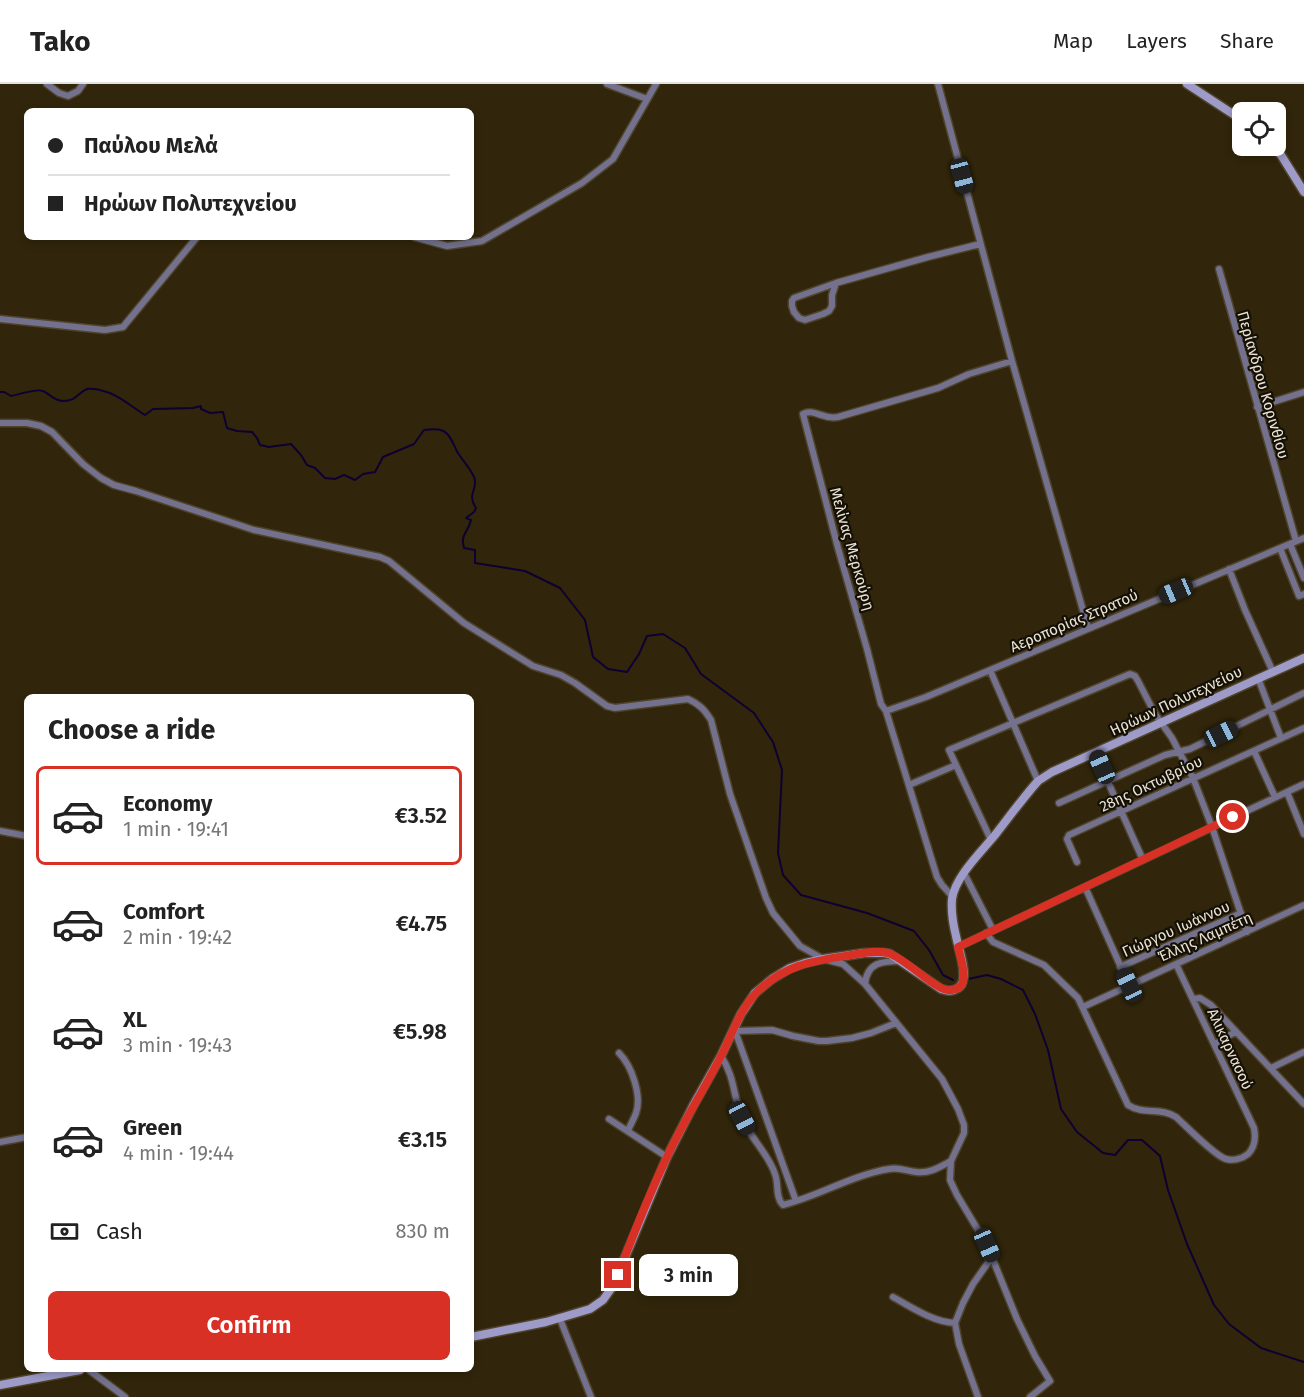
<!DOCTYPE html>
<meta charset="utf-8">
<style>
:root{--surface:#fff;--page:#f6f6f6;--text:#222;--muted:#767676;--line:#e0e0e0;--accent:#d93025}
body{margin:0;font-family:"Fira Sans",sans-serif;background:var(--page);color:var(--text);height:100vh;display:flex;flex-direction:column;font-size:22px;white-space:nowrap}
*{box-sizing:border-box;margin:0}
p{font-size:20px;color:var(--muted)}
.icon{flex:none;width:33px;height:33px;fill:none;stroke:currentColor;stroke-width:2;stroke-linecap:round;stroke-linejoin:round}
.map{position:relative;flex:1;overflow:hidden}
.drawer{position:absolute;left:24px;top:610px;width:450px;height:678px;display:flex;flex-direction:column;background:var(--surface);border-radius:9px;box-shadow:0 3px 9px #0003}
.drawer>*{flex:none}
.guide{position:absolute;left:24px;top:24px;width:450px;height:132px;border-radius:9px;box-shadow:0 3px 9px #0003;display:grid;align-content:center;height:132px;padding:0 24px;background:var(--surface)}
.fabs{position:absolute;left:1232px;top:18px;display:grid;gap:12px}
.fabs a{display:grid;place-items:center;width:54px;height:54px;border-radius:9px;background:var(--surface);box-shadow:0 3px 9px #0003;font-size:30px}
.end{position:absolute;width:27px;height:27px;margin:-14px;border:8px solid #d93025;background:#fff;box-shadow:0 0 0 3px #fff}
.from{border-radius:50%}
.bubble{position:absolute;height:42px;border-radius:9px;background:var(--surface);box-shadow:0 3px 9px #0003;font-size:20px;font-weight:600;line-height:42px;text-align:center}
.car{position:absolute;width:18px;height:36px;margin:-18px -9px;border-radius:8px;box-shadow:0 0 4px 2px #0007;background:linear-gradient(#222 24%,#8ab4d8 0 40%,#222 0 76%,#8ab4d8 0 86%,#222 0)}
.guide b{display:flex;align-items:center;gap:21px;height:57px;font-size:22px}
.guide b+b{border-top:2px solid var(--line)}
.guide i{width:15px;height:15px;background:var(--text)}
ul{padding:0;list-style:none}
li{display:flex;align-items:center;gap:18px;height:99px;margin:0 12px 9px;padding:0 12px;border:3px solid transparent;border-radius:9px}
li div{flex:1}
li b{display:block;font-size:22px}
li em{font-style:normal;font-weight:600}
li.current{border-color:var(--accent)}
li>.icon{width:54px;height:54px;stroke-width:1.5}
h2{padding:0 24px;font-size:27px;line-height:72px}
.pay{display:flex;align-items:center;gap:15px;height:66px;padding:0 24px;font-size:22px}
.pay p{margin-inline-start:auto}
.cta{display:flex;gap:12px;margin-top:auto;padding:12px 24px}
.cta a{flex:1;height:69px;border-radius:9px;background:var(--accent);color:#fff;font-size:24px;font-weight:600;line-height:69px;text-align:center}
header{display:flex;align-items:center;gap:36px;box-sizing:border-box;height:84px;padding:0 30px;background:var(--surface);border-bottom:2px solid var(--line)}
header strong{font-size:28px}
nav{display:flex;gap:33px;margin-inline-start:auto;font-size:21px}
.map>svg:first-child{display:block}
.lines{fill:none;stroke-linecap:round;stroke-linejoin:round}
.stream{stroke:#0f0032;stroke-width:2}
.street-casing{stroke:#4f442b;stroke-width:9}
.secondary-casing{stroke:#4f442b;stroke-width:11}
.street{stroke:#73718e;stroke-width:6}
.secondary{stroke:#9e9bc9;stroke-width:8}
.route{stroke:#d93025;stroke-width:8}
.labels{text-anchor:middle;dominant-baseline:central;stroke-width:4.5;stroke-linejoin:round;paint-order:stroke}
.street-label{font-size:15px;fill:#eae3d4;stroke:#151006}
</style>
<header>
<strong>Tako</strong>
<nav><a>Map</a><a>Layers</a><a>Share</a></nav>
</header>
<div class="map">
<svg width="1304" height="1313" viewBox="0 0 1304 1313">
<rect width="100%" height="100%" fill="#31260b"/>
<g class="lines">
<!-- stream -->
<path class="stream" d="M0 308H4L11 312C18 311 36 304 43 307 50 310 54 317 63 317 77 317 77 309 87 305 92 304 95 305 100 306 118 310 130 322 145 331L153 325 193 324 201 322V325L210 329 223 328 227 344 237 347 252 348 257 354 260 361 269 363 291 360 301 371 307 381 315 384 325 394 335 395 344 391 355 396 363 390 375 388 383 373 414 360 424 346C441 344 447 345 454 361 456 364 456 367 458 369 463 377 470 384 474 393 479 405 466 409 476 424L474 428 466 434 471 436C468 449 460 450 464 464L475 466V479L525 487 560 504 585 536 593 573 608 585 627 588 639 570 647 552 663 550 685 564 701 590 754 629 773 658 782 686 778 769 783 791 801 811 867 829 914 847 929 866 943 891 953 896
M968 895 987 891 1001 895 1023 906 1035 930 1048 966 1061 1025 1077 1048 1103 1069 1115 1071 1128 1056H1142L1160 1072 1168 1106 1187 1160 1214 1221 1229 1240 1261 1264 1304 1278"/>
<!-- street casing -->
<g class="street-casing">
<path id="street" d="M47 0 59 9 68 12 78 7 83 0
M607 0 647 15
M938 0 1012 277 1088 544
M414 153 447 162 482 157 582 99 613 75 656 0
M1219 185 1296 457
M836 199 794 214 792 217V222L794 228 799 234 805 236 823 230 829 227 832 222V211L836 199 928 173 980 160
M0 235 105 246 123 243 197 153
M1257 323 1304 308
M0 339H27L41 342 52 348 83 380 101 394 114 401 136 407 254 446 380 473 389 477 464 539 533 582 561 591 575 599 607 622 615 624 688 615C699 620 704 625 711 636L730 710 766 814 773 829 800 862 823 875 843 880 865 900
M1290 460 1304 494
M1280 464 1299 512 1304 510
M1229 485 1245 526 1273 588
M990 586 1038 697
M1258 594 1281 654
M886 627 926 613 1304 454
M1254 667 1275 713
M1095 669 1143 776
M909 701 956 681
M1287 708 1304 750
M1059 719 1165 671 1190 665 1304 609
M0 747 27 752
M991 756 949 666 1130 590 1135 592 1138 597 1155 630 1172 654 1193 694 1212 743 1247 848
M1077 778 1067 755 1069 751 1304 644
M964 789 993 846
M1085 803 1129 901
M952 812 942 801 937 793 886 627 881 620 867 565 838 464 803 330C815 324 822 336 838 333L938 304 969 290 1012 277
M986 849 993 858 1044 881 1078 914 1128 1021C1143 1031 1161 1023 1176 1033 1186 1042 1215 1072 1226 1075 1233 1077 1242 1075 1248 1070 1255 1063 1256 1054 1254 1044L1176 880
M958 863 1304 700
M901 877C883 877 867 878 865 900L942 995 958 1025 964 1041V1049L951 1077 950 1096 957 1111 987 1161 1017 1235 1035 1272 1050 1297 1030 1313
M1120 883 1241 829
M1194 915 1200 914 1211 921 1304 1020
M1083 923 1304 821
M734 944 796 1117
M733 949 735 947 772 946 793 952 819 957H827L852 954 871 949 896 939
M1215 960 1235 948
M619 969C632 982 642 1012 636 1029 634 1035 630 1041 628 1047
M721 972C735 993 733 1012 742 1034 750 1054 768 1069 775 1090 779 1100 775 1113 783 1121 819 1112 852 1091 889 1085 899 1083 907 1087 916 1088 929 1090 940 1083 951 1077
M1271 984 1304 968
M609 1035 667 1073
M0 1058 27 1053
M893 1213C911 1223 933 1238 955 1239
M560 1235 591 1313
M89 1286 125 1313
M978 1313 959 1260 955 1239 963 1219 973 1200 992 1173"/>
</g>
<!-- secondary casing -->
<g class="secondary-casing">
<path id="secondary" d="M1187 0 1242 36
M1273 62 1281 71 1304 108
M471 1253 546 1238 590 1225 603 1216 613 1202 667 1073 693 1022 721 972 741 930 755 909 772 895 790 884 805 879 823 875 864 869H884L890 870 941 905C947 907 952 908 958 904 971 896 958 864 956 852 953 840 951 827 952 815 955 793 981 768 995 751 1009 733 1023 714 1038 697L1052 688 1304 574
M0 1301 80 1286"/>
</g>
<!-- street -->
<use href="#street" class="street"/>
<!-- secondary -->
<use href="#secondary" class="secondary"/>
</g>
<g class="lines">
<!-- route -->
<path class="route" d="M618 1191C633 1151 649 1111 667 1073 683 1038 704 1006 721 972 732 951 739 927 756 909 785 880 814 877 851 871 863 869 876 866 888 869 904 874 925 896 941 904 949 908 955 907 962 901 966 888 961 876 958 863L1233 733"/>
</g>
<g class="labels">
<!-- street labels -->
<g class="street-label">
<text transform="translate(1263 301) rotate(74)">Περίανδρου Κορινθίου</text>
<text transform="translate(852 465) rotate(74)">Μελίνας Μερκούρη</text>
<text transform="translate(1074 537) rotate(-23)">Αεροπορίας Στρατού</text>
<text transform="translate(1176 617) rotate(-25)">Ηρώων Πολυτεχνείου</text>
<text transform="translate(1151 700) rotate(-25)">28ης Οκτωβρίου</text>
<text transform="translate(1176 845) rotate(-24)">Γιώργου Ιωάννου</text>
<text transform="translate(1205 853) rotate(-24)">Έλλης Λαμπέτη</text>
<text transform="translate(1230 965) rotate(65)">Αλικαρνασού</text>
</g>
</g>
</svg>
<div class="fabs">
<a><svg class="icon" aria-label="locate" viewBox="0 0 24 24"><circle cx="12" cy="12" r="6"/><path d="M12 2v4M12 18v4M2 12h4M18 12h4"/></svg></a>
</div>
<i class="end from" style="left:1233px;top:733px"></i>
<i class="end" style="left:618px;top:1191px"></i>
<div class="bubble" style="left:639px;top:1170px;width:99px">3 min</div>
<i class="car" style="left:962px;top:92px;rotate:165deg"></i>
<i class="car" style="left:1176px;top:507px;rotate:247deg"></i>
<i class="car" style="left:1221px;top:650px;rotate:64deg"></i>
<i class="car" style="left:1102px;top:683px;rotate:336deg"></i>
<i class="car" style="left:1129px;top:901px;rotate:335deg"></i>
<i class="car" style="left:742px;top:1034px;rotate:152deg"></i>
<i class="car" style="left:987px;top:1161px;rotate:156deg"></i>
<div class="guide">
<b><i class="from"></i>Παύλου Μελά</b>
<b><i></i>Ηρώων Πολυτεχνείου</b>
</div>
<section class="drawer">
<h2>Choose a ride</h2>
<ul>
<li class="current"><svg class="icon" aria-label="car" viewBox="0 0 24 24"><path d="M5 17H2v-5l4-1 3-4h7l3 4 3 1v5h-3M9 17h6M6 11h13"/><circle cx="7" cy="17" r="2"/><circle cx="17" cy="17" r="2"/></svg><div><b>Economy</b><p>1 min · 19:41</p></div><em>€3.52</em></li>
<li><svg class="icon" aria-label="car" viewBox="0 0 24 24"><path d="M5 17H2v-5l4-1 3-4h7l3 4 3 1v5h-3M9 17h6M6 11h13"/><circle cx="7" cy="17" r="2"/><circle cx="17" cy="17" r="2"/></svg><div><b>Comfort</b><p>2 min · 19:42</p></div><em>€4.75</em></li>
<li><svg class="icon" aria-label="car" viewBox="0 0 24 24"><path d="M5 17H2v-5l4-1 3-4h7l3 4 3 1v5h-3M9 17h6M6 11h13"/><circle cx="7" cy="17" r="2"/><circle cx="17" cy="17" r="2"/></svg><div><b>XL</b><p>3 min · 19:43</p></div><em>€5.98</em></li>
<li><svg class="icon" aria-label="car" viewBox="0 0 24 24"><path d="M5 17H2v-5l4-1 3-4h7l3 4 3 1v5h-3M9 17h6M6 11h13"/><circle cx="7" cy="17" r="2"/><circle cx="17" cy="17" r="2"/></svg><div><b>Green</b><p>4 min · 19:44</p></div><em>€3.15</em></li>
</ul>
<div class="pay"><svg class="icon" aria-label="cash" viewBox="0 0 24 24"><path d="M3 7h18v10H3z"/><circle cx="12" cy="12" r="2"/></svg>Cash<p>830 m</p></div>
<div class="cta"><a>Confirm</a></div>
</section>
</div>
